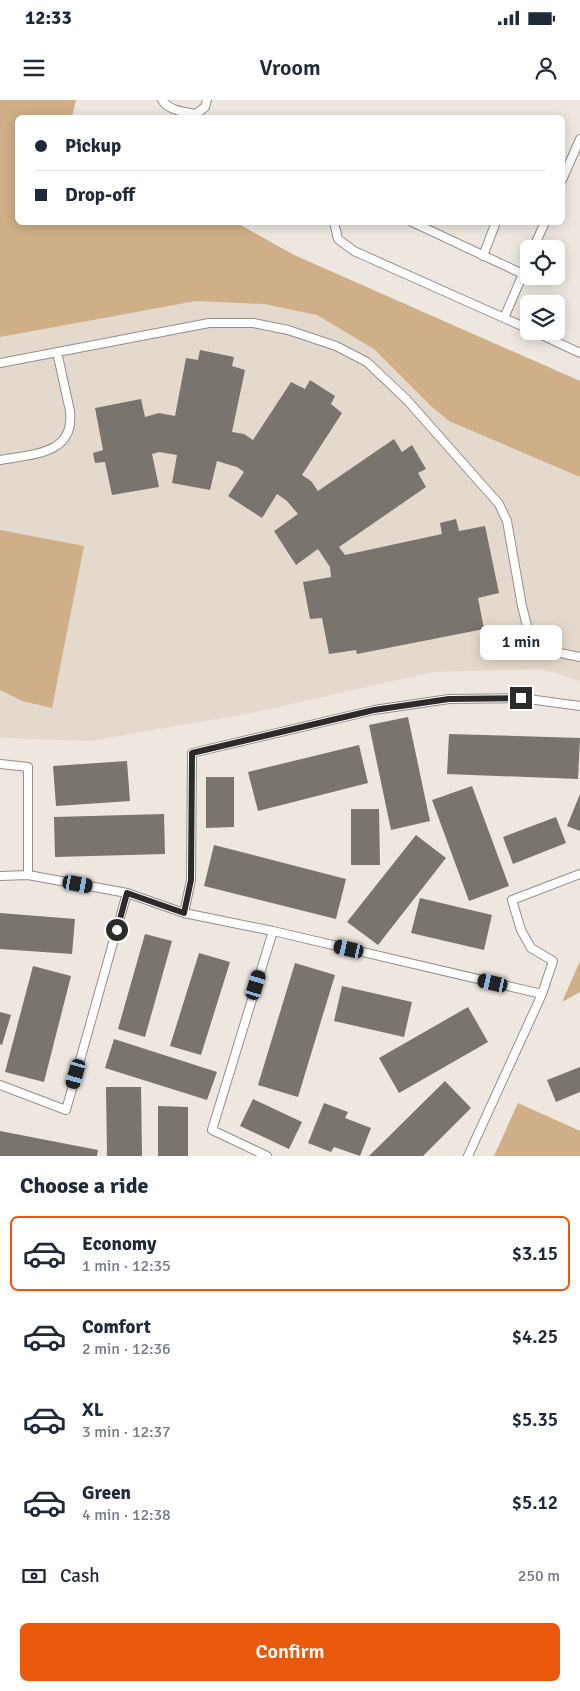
<!DOCTYPE html>
<meta charset="utf-8">
<style>
:root{--surface:#fff;--page:#f6f6f7;--text:#1f2937;--muted:#747a83;--line:#e0e1e3;--accent:#ea580c}
body{margin:0;font-family:Signika,sans-serif;background:var(--page);color:var(--text);height:100vh;display:flex;flex-direction:column;font-size:19px;white-space:nowrap}
*{box-sizing:border-box;margin:0}
p{font-size:16px;color:var(--muted)}
.icon{flex:none;width:28px;height:28px;fill:none;stroke:currentColor;stroke-width:2;stroke-linecap:round;stroke-linejoin:round}
.map{position:relative;height:1056px;overflow:hidden}
.side{display:flex;flex-direction:column;background:var(--surface);flex:1}
.side>*{flex:none}
.hud{position:absolute;left:15px;top:15px;width:550px;height:110px;border-radius:8px;box-shadow:0 2px 12px #0003;display:grid;align-content:center;height:110px;padding:0 20px;background:var(--surface)}
.controls{position:absolute;left:520px;top:140px;display:grid;gap:10px}
.controls a{display:grid;place-items:center;width:45px;height:45px;border-radius:8px;background:var(--surface);box-shadow:0 2px 12px #0003;font-size:25px}
.end{position:absolute;width:22px;height:22px;margin:-11px;border:6px solid #2d2b29;background:#fff;box-shadow:0 0 0 2px #fff}
.from{border-radius:50%}
.bubble{position:absolute;height:35px;border-radius:8px;background:var(--surface);box-shadow:0 2px 12px #0003;font-size:16px;font-weight:600;line-height:35px;text-align:center}
.car{position:absolute;width:15px;height:30px;margin:-15px -8px;border-radius:6px;box-shadow:0 0 4px 1px #0007;background:linear-gradient(#222 24%,#8ab4d8 0 40%,#222 0 76%,#8ab4d8 0 86%,#222 0)}
.hud b{display:flex;align-items:center;gap:18px;height:48px;font-size:19px}
.hud b+b{border-top:1px solid var(--line)}
.hud i{width:12px;height:12px;background:var(--text)}
ul{padding:0;list-style:none}
li{display:flex;align-items:center;gap:15px;height:75px;margin:0 10px 8px;padding:0 10px;border:2px solid transparent;border-radius:8px}
li div{flex:1}
li b{display:block;font-size:19px}
li em{font-style:normal;font-weight:600}
li.on{border-color:var(--accent)}
li>.icon{width:45px;height:45px;stroke-width:1.5}
h2{padding:0 20px;font-size:22px;line-height:60px}
.pay{display:flex;align-items:center;gap:12px;height:55px;padding:0 20px;font-size:19px}
.pay p{margin-inline-start:auto}
.action{display:flex;gap:10px;margin-top:auto;padding:10px 20px}
.action a{flex:1;height:58px;border-radius:8px;background:var(--accent);color:#fff;font-size:20px;font-weight:600;line-height:58px;text-align:center}
.status{display:flex;justify-content:space-between;align-items:center;height:35px;padding:0 25px;background:var(--surface);direction:ltr}
.status svg{height:14px;fill:currentColor}
header{display:flex;justify-content:space-between;align-items:center;height:65px;padding:0 20px;background:var(--surface);font-size:22px;font-weight:600}
.map>svg:first-child{display:block}
.built{fill:#e4d9cd}
.green{fill:#ceaf87}
.building{fill:#79746e}
.lines{fill:none;stroke-linecap:round;stroke-linejoin:round}
.service-casing{stroke:#948e88;stroke-width:10}
.service{stroke:#fff;stroke-width:8}
.route{stroke:#2d2b29;stroke-width:6}
</style>
<div class="status"><b>12:33</b><svg viewBox="0 0 49 12"><path d="M0 12V9h3v3zM5 12V6h3v6zM10 12V3h3v9zM15 12V0h3v12zM26 1h20v11H26zM47 4h2v5h-2z"/></svg></div>
<header><svg class="icon" aria-label="menu" viewBox="0 0 24 24"><path d="M4 6h16M4 12h16M4 18h16"/></svg>Vroom<svg class="icon" aria-label="person" viewBox="0 0 24 24"><circle cx="12" cy="8" r="4"/><path d="M4 21q1-7 8-7t8 7"/></svg></header>
<div class="map">
<svg width="580" height="1056" viewBox="0 0 580 1056">
<rect width="100%" height="100%" fill="#ede7e0"/>
<!-- built -->
<path class="built" d="M294 155 580 281V581L541 569 433 572 261 611 91 641 0 638V213Z"/>
<!-- green -->
<path class="green" d="M0 0H76L72 17 18 18V122L237 123 294 155 580 281V377L449 321 432 307 374 249 317 215 264 204 196 201 0 237Z
M0 430 84 446 52 608 22 601 0 590Z
M580 861V892L562 902Z
M518 1003 580 1031V1056H494Z"/>
<!-- building -->
<path class="building" d="M200 250 234 257 232 266 245 270 232 332 244 334 253 340 291 282 305 289 310 280 335 296 331 304 342 313 302 375 311 381 318 391 394 339 402 352 412 345 426 369 418 373 426 387 339 447 345 455 442 434 440 423 456 419 459 431 485 426 499 493 478 498 484 529 357 554 356 550 329 554 322 518 310 519 303 482 331 477 330 467 318 449 296 465 274 431 298 414 287 401 277 394 262 418 228 396 244 372 237 367 217 361 210 390 172 383 177 355 159 352 152 354 159 387 112 395 105 362 95 363 93 353 103 350 95 308 141 299 145 317 159 313 175 316 186 258 198 260Z
M408 617 430 721 391 730 369 625Z
M449 634 580 638 578 679 447 674Z
M359 645 368 683 258 711 248 672Z
M127 661 130 701 56 706 53 666Z
M206 677H234V727L206 728Z
M472 686 509 786 469 801 432 700Z
M580 694V731L567 726Z
M351 709H379L380 765H351Z
M164 714 165 754 55 757 54 717Z
M556 717 566 743 513 764 503 737Z
M416 735 446 758 378 845 347 822Z
M214 745 346 779 336 819 204 786Z
M420 798 492 815 484 850 411 833Z
M0 813 75 819 72 854 0 849Z
M145 834 172 841 145 937 118 929Z
M199 853 230 862 201 955 170 946Z
M295 863 335 875 298 997 258 985Z
M33 866 71 876 44 982 5 972Z
M342 886 412 902 404 937 334 921Z
M468 907 488 942 399 993 379 958Z
M0 912 11 915 2 945 0 944Z
M114 939 217 972 207 1000 105 968Z
M580 967V992L556 1002 547 980Z
M445 981 471 1008 423 1056H369Z
M106 987H141L142 1056H107Z
M253 999 302 1022 289 1049 240 1026Z
M324 1003 348 1012 345 1018 371 1028 360 1056 334 1047 331 1052 308 1043Z
M158 1006 188 1007V1056H158Z
M0 1031 98 1050 97 1056H0Z"/>
<g class="lines">
<!-- service casing -->
<g class="service-casing">
<path id="service" d="M162 0C169 11 185 12 196 14L205 7 207 0
M562 80 580 39
M334 122 338 139 354 151 504 218
M412 122 523 174
M533 149 545 122
M483 156 496 122
M529 160 504 218 529 229
M533 231 580 253
M0 263 209 223H253L288 230 336 246 367 262 407 300 499 404 507 421 522 506 530 538 546 550 580 557
M0 360C32 354 75 355 70 311L57 252
M0 664 28 667V775
M0 776 28 775 127 793 184 813 273 831 542 894
M184 813 191 780 192 653 374 610 449 599 521 598 580 606
M0 985 66 1010 127 793
M267 1056 212 1030 273 831
M468 1056 542 894 553 861 531 848 521 830 512 800 580 774"/>
</g>
<!-- service -->
<use href="#service" class="service"/>
</g>
<g class="lines">
<!-- route -->
<path class="route" d="M117 830 127 793 184 813 191 780 192 653 374 610 449 599 521 598"/>
</g>
</svg>
<div class="controls">
<a><svg class="icon" aria-label="locate" viewBox="0 0 24 24"><circle cx="12" cy="12" r="6"/><path d="M12 2v4M12 18v4M2 12h4M18 12h4"/></svg></a>
<a><svg class="icon" aria-label="layers" viewBox="0 0 24 24"><path d="M12 4l9 5-9 5-9-5zM3 14l9 5 9-5"/></svg></a>
</div>
<i class="end from" style="left:117px;top:830px"></i>
<i class="end" style="left:521px;top:598px"></i>
<div class="bubble" style="left:480px;top:525px;width:82px">1 min</div>
<i class="car" style="left:78px;top:784px;rotate:100deg"></i>
<i class="car" style="left:349px;top:849px;rotate:283deg"></i>
<i class="car" style="left:493px;top:883px;rotate:283deg"></i>
<i class="car" style="left:256px;top:885px;rotate:17deg"></i>
<i class="car" style="left:76px;top:974px;rotate:196deg"></i>
<div class="hud">
<b><i class="from"></i>Pickup</b>
<b><i></i>Drop-off</b>
</div>
</div>
<section class="side">
<h2>Choose a ride</h2>
<ul>
<li class="on"><svg class="icon" aria-label="car" viewBox="0 0 24 24"><path d="M5 17H2v-5l4-1 3-4h7l3 4 3 1v5h-3M9 17h6M6 11h13"/><circle cx="7" cy="17" r="2"/><circle cx="17" cy="17" r="2"/></svg><div><b>Economy</b><p>1 min · 12:35</p></div><em>$3.15</em></li>
<li><svg class="icon" aria-label="car" viewBox="0 0 24 24"><path d="M5 17H2v-5l4-1 3-4h7l3 4 3 1v5h-3M9 17h6M6 11h13"/><circle cx="7" cy="17" r="2"/><circle cx="17" cy="17" r="2"/></svg><div><b>Comfort</b><p>2 min · 12:36</p></div><em>$4.25</em></li>
<li><svg class="icon" aria-label="car" viewBox="0 0 24 24"><path d="M5 17H2v-5l4-1 3-4h7l3 4 3 1v5h-3M9 17h6M6 11h13"/><circle cx="7" cy="17" r="2"/><circle cx="17" cy="17" r="2"/></svg><div><b>XL</b><p>3 min · 12:37</p></div><em>$5.35</em></li>
<li><svg class="icon" aria-label="car" viewBox="0 0 24 24"><path d="M5 17H2v-5l4-1 3-4h7l3 4 3 1v5h-3M9 17h6M6 11h13"/><circle cx="7" cy="17" r="2"/><circle cx="17" cy="17" r="2"/></svg><div><b>Green</b><p>4 min · 12:38</p></div><em>$5.12</em></li>
</ul>
<div class="pay"><svg class="icon" aria-label="cash" viewBox="0 0 24 24"><path d="M3 7h18v10H3z"/><circle cx="12" cy="12" r="2"/></svg>Cash<p>250 m</p></div>
<div class="action"><a>Confirm</a></div>
</section>
